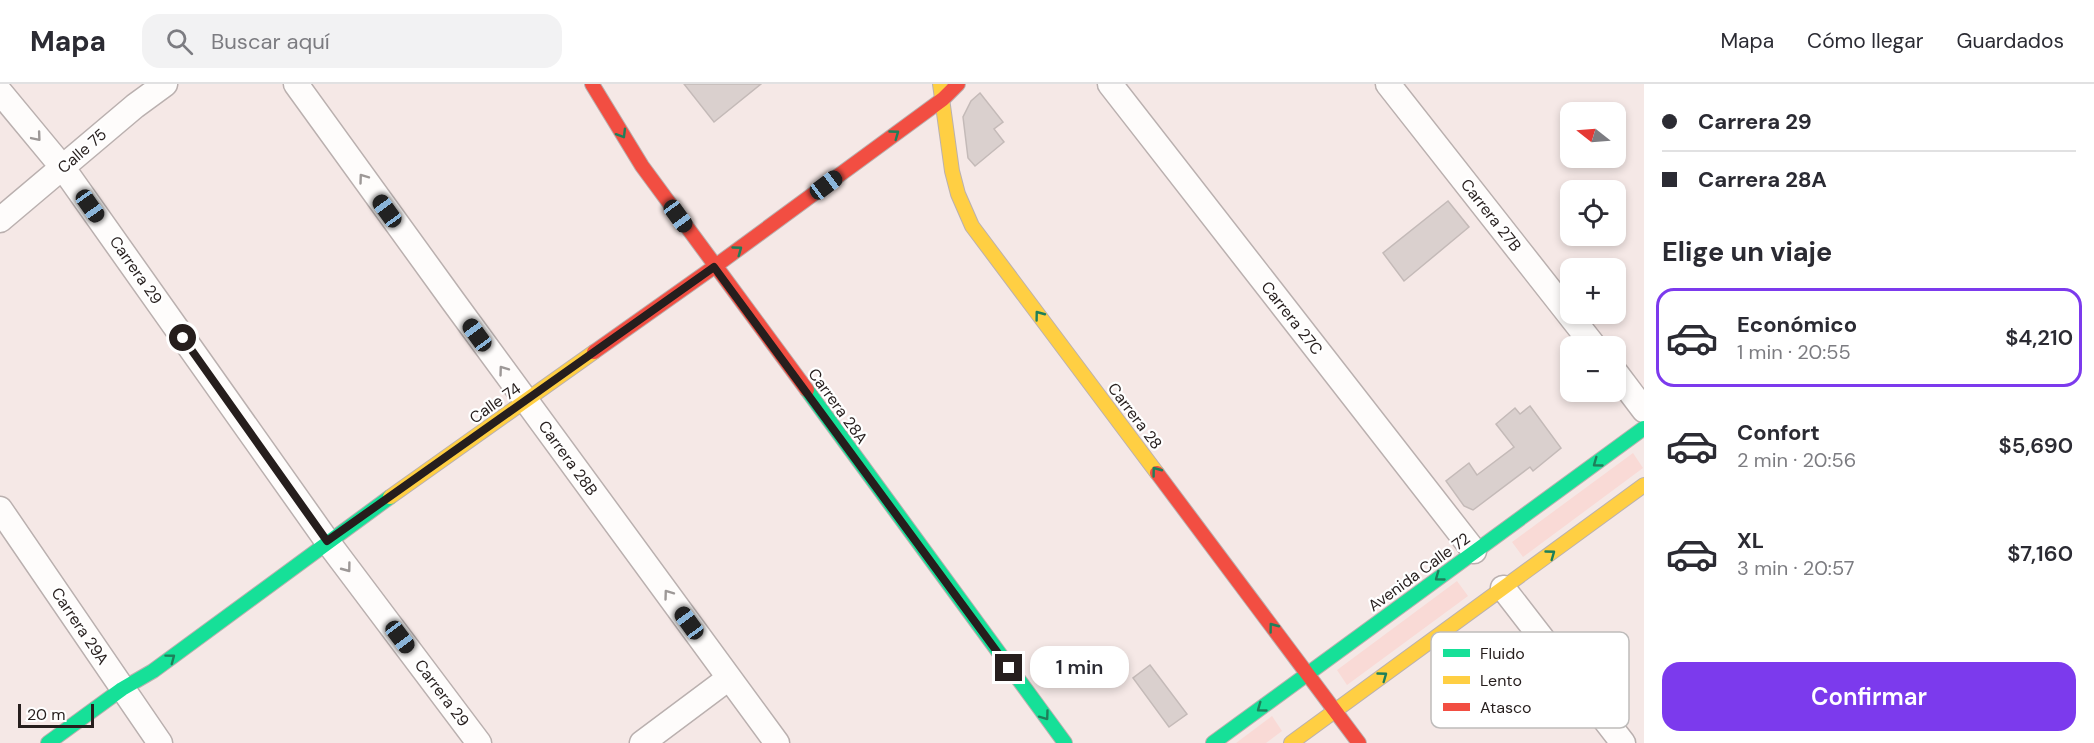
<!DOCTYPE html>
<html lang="es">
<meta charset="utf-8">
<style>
:root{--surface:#fff;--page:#f2f2f3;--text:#2b2b33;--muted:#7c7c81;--line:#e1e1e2;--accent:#7c3aed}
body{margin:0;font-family:"DM Sans",sans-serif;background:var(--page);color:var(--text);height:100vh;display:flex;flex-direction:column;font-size:22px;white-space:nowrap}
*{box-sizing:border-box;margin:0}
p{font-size:20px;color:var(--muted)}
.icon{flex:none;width:33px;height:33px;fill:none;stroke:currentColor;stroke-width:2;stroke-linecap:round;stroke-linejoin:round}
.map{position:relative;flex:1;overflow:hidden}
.panel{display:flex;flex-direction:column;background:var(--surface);width:450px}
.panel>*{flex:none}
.guide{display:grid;align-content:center;height:132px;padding:0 18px;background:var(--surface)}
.needle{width:39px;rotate:287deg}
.buttons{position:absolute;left:1560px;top:18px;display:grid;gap:12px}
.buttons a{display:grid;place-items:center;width:66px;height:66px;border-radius:12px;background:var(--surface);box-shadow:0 3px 9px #0003;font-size:30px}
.scale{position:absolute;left:18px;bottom:15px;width:76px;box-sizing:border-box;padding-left:6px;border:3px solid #261e1d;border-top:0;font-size:16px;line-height:21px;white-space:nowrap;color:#261e1d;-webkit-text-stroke:4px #fff;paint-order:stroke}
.end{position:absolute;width:27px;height:27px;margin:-14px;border:8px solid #261e1d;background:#fff;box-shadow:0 0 0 3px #fff}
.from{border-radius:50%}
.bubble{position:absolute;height:42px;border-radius:18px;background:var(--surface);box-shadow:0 3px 9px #0003;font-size:20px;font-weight:600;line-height:42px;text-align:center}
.car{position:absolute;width:18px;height:36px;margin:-18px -9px;border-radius:8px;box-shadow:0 0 4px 2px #0007;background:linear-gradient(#222 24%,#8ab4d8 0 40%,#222 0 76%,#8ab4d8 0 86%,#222 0)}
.guide b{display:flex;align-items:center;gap:21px;height:57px;font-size:22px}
.guide b+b{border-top:2px solid var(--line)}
.guide i{width:15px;height:15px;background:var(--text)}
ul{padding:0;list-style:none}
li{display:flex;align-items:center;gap:18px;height:99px;margin:0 12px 9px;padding:0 6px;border:3px solid transparent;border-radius:18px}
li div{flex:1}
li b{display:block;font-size:22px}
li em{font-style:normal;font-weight:600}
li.current{border-color:var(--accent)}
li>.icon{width:54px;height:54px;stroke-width:1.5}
h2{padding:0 18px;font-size:27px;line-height:72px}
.action{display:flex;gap:12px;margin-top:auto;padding:12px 18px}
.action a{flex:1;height:69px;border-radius:18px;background:var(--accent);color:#fff;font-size:24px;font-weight:600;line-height:69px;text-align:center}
header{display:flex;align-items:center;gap:36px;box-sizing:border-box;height:84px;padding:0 30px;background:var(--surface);border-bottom:2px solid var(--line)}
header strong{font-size:28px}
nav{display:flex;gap:33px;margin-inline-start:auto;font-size:21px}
.search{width:420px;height:54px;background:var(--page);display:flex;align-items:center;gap:15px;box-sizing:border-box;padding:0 21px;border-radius:18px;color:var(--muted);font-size:22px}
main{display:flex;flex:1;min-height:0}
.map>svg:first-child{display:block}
.green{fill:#f9dad6}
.building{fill:#dad0ce;stroke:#c4bab8;stroke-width:1.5}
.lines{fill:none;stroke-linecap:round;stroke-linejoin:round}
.street-casing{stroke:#bab0af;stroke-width:27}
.fast-casing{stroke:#bab0af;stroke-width:16}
.slow-casing{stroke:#bab0af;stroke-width:16}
.jam-casing{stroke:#bab0af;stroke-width:16}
.street{stroke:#fefcfb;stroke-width:24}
.fast{stroke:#16e098;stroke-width:14}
.slow{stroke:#ffcf43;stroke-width:14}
.jam{stroke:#f24e42;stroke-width:14}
.oneway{stroke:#1e7f5a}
.oneway2{stroke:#9d9897}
.route{stroke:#261e1d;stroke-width:8}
.labels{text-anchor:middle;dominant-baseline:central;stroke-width:4.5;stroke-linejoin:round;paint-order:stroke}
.street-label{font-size:16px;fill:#261e1d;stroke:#fff}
.key{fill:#fff;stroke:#bebcbb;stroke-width:1.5}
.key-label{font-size:16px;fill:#261e1d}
</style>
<header>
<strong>Mapa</strong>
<div class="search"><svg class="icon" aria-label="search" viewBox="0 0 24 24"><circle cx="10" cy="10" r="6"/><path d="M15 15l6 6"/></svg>Buscar aquí</div>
<nav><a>Mapa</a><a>Cómo llegar</a><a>Guardados</a></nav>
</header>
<main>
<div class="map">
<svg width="1644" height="659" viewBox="0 0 1644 659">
<rect width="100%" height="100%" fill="#f5e8e6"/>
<!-- green -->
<path class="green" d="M1633 369 1643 384 1523 473 1512 458Z
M1457 497 1468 512 1347 601 1337 586Z
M1272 632 1282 647 1266 659H1236Z"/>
<!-- building -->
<path class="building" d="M684 0H761L714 38Z
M980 9 1003 38 994 45 1004 58 975 82 968 74 963 33 971 17Z
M1448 117 1469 143 1404 197 1383 169Z
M1530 322 1561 364 1533 387 1530 383 1473 426 1464 422 1446 397 1469 379 1477 391 1514 363 1496 340 1515 324 1520 330Z
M1150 581 1187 630 1169 643 1133 594Z"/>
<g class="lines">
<!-- street casing -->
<g class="street-casing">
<path id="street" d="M296 0 453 217 777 659
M1110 0 1474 467
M1388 0 1594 262
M0 8 63 84 327 457 479 659
M0 136 135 22 165 0
M1616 289 1644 326
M0 425 160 659
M1503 504 1623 659
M642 659 729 594"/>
</g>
<!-- fast casing -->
<g class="fast-casing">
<path id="fast" d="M807 306 1065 659
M48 659 122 605 153 587 390 413
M1213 659 1644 344"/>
</g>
<!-- slow casing -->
<g class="slow-casing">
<path id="slow" d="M940 0 952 87 958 110 972 142 1157 389
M390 413 594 268
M1291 659 1644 401"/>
</g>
<!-- jam casing -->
<g class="jam-casing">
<path id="jam" d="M592 0 642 82 807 306
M594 268 714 183 943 15 958 0
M1157 389 1359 659"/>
</g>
<!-- street -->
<use href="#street" class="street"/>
<!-- fast -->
<use href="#fast" class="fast"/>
<!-- slow -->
<use href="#slow" class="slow"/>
<!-- jam -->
<use href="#jam" class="jam"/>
</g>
<!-- one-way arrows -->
<defs><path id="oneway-chevron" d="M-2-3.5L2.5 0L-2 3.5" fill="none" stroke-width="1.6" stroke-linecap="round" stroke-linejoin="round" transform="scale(1.5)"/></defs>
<g class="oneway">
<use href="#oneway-chevron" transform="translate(622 50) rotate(59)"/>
<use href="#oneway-chevron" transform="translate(895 50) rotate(-36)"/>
<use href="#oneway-chevron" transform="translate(738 166) rotate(-36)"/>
<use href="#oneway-chevron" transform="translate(1039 231) rotate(-127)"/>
<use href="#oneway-chevron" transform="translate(1597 379) rotate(144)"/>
<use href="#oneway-chevron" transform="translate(1156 387) rotate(-127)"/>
<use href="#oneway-chevron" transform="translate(1551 470) rotate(-36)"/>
<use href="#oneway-chevron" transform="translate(1439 493) rotate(144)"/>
<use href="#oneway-chevron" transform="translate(1273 543) rotate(-127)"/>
<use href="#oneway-chevron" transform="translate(171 574) rotate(-37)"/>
<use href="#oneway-chevron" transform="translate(1383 592) rotate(-36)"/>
<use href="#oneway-chevron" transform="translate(1261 624) rotate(144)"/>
<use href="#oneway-chevron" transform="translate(1045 632) rotate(54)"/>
</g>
<g class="oneway2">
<use href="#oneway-chevron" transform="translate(37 53) rotate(50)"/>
<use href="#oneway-chevron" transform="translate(363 94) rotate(-126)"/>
<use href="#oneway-chevron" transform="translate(503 286) rotate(-126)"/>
<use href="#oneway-chevron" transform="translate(347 484) rotate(53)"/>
<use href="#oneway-chevron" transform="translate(668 510) rotate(-126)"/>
</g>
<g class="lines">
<!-- route -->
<path class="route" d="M183 254 327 457 714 183 1009 584"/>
</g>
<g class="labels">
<!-- street labels -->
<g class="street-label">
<text transform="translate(82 67) rotate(-41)">Calle 75</text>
<text transform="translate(1491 131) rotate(52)">Carrera 27B</text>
<text transform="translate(136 186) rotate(55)">Carrera 29</text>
<text transform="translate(1292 234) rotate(52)">Carrera 27C</text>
<text transform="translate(495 319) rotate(-35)">Calle 74</text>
<text transform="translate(838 322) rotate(54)">Carrera 28A</text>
<text transform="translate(1135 332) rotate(53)">Carrera 28</text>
<text transform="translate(568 374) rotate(54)">Carrera 28B</text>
<text transform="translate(1419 488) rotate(-36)">Avenida Calle 72</text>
<text transform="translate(80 542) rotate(56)">Carrera 29A</text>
<text transform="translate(442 609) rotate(53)">Carrera 29</text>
</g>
</g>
<!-- legend -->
<rect x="1431" y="548" width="198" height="96" rx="9" class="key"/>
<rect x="1443" y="565" width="27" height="8" fill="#16e098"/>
<rect x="1443" y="592" width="27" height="8" fill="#ffcf43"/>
<rect x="1443" y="619" width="27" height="8" fill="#f24e42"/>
<g class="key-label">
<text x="1480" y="575">Fluido</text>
<text x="1480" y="602">Lento</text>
<text x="1480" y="629">Atasco</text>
</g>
</svg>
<div class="buttons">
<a><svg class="needle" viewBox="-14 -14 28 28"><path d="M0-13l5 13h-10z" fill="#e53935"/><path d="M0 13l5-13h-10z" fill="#7c7c81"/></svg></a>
<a><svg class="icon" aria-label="locate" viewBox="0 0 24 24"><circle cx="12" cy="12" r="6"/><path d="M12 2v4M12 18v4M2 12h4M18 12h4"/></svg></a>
<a>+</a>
<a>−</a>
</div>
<div class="scale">20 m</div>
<i class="end from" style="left:183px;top:254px"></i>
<i class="end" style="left:1009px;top:584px"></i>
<div class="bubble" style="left:1030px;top:562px;width:99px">1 min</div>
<i class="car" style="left:826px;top:101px;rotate:53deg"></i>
<i class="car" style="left:90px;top:122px;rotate:145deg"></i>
<i class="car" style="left:387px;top:127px;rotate:324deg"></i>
<i class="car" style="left:678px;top:132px;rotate:144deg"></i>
<i class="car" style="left:477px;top:251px;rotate:324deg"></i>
<i class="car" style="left:689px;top:539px;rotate:324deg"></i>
<i class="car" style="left:400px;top:553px;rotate:143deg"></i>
</div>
<section class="panel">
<div class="guide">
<b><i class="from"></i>Carrera 29</b>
<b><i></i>Carrera 28A</b>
</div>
<h2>Elige un viaje</h2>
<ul>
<li class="current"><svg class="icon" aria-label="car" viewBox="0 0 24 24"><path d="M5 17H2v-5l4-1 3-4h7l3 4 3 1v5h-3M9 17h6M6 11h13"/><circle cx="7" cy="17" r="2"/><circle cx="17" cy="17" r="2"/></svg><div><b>Económico</b><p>1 min · 20:55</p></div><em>$4,210</em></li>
<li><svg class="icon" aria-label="car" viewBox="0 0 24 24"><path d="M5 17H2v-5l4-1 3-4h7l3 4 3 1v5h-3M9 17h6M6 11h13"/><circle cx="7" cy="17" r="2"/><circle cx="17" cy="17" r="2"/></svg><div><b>Confort</b><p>2 min · 20:56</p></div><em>$5,690</em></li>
<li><svg class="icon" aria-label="car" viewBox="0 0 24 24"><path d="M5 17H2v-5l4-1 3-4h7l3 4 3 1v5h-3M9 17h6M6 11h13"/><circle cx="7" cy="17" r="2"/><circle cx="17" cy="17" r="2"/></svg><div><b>XL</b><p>3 min · 20:57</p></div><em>$7,160</em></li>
</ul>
<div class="action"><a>Confirmar</a></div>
</section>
</main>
